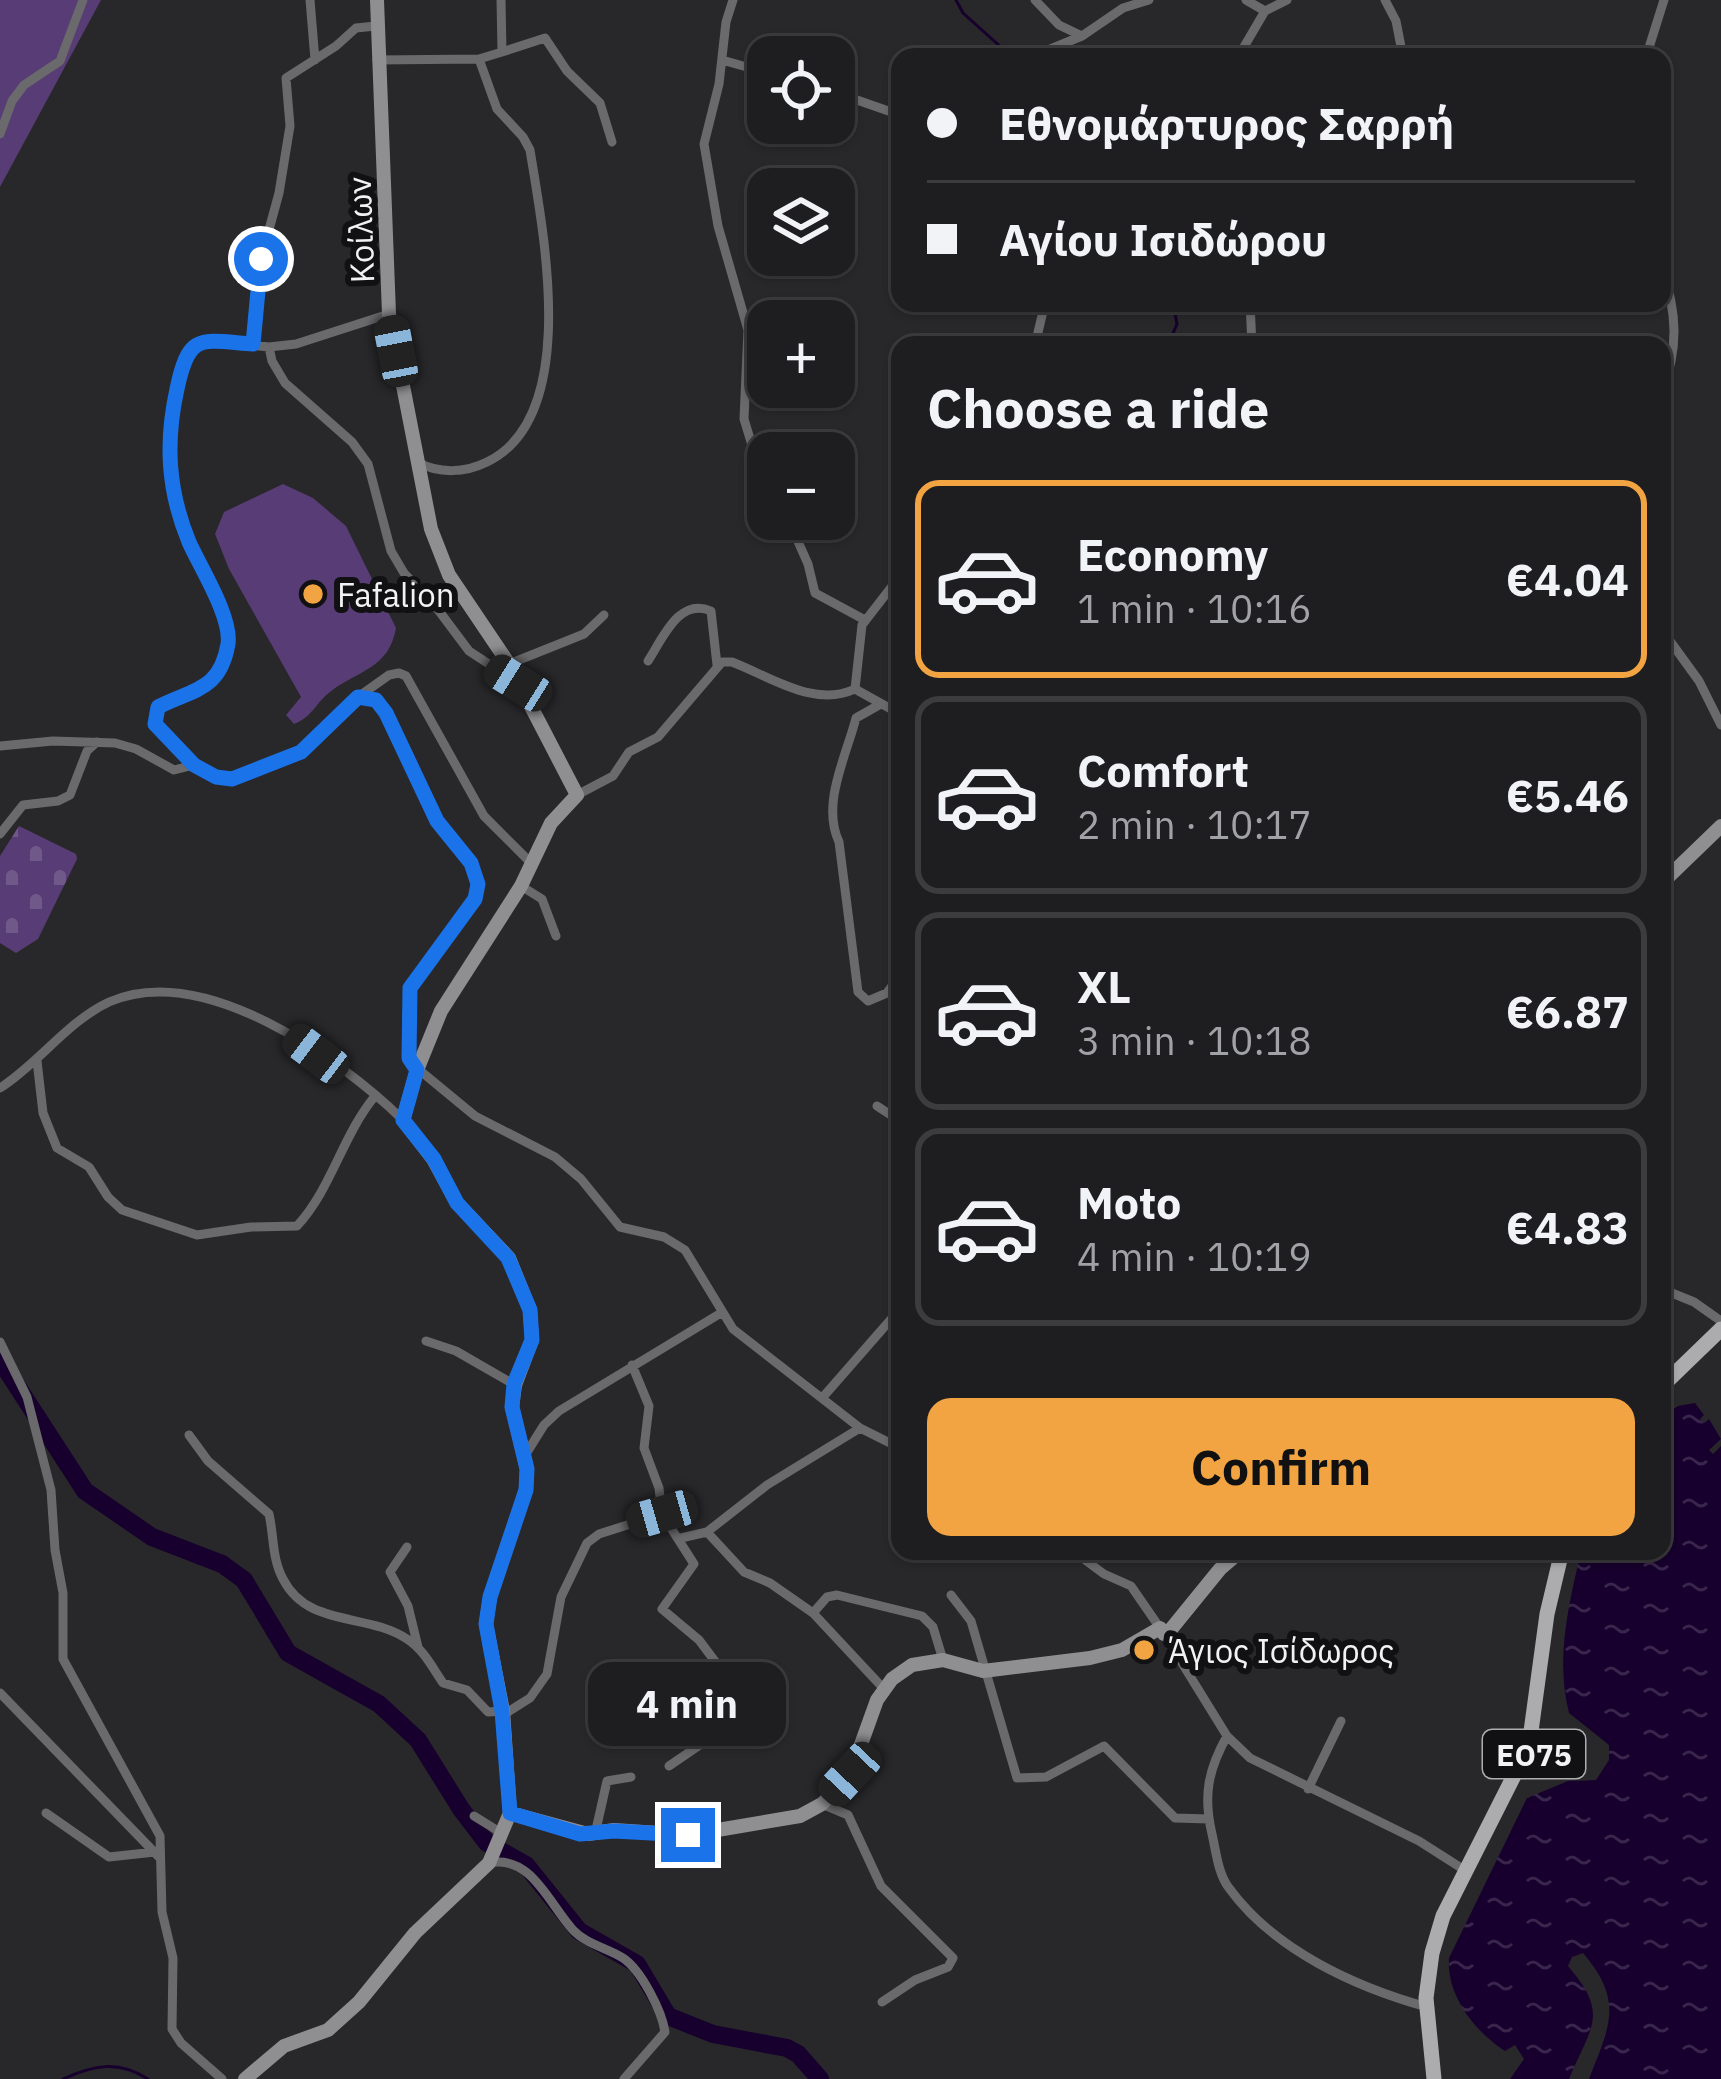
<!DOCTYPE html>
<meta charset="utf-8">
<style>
:root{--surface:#1e1d20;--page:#262629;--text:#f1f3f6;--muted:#a1a2a5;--line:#3c3b3e;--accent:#f3a442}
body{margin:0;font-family:"IBM Plex Sans",sans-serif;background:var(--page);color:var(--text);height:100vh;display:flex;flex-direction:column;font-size:45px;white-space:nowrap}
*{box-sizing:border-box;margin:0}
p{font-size:39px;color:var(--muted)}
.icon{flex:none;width:66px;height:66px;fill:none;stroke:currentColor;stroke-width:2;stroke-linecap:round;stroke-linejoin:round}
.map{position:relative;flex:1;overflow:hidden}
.details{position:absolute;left:891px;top:336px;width:780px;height:1224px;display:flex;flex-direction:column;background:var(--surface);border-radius:24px;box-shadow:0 3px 9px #0004,0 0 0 3px var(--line)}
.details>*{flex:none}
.hud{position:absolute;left:891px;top:48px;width:780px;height:264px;border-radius:24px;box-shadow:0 3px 9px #0004,0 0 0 3px var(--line);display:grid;align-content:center;height:264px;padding:0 36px;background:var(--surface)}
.buttons{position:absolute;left:747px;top:36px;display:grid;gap:24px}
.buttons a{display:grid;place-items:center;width:108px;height:108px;border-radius:24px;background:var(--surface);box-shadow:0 3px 9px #0004,0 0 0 3px var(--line);font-size:60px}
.end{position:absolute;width:54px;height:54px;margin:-27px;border:15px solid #1a73e8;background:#fff;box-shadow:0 0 0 6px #fff}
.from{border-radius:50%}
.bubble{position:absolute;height:84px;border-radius:24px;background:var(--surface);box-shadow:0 3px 9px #0004,0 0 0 3px var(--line);font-size:39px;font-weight:800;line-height:84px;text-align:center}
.car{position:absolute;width:36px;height:72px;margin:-36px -18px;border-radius:15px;box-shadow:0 0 9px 3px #0007;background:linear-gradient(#222 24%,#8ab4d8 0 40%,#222 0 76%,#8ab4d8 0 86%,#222 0)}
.hud b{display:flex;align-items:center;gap:42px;height:114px;font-size:45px}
.hud b+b{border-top:3px solid var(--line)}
.hud i{width:30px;height:30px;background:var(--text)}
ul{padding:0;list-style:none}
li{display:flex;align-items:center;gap:36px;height:198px;margin:0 24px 18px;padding:0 12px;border:6px solid var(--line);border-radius:24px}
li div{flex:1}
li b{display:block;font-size:45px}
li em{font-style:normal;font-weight:800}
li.active{border-color:var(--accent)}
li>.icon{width:108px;height:108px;stroke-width:1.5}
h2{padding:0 36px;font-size:54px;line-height:144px}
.action{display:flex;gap:24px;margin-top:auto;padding:24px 36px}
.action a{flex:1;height:138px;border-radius:24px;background:var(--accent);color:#111;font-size:48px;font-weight:800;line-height:138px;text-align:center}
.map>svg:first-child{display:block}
.cemetery{fill:url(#cemetery-stones)}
.green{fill:#573c75}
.water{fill:url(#water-ripples)}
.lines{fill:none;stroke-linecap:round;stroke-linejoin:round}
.stream{stroke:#17002d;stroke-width:3}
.river{stroke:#17002d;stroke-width:18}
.street{stroke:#6a696b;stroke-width:9}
.secondary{stroke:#8f8e91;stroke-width:14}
.primary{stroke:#acabae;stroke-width:15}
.route{stroke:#1a73e8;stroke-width:15}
.poi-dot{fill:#f3a442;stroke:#111012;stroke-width:4.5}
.labels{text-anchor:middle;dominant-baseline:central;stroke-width:12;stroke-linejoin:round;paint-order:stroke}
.shield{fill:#111012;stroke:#aeaeb0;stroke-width:3}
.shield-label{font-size:30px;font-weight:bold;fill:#f2f2f4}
.street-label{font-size:33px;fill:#f2f2f4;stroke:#111012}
.poi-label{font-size:33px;fill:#f2f2f4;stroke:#111012;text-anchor:start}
</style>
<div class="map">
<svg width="1721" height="2079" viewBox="0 0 1721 2079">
<defs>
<pattern id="cemetery-stones" width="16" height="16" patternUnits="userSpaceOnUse" patternTransform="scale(3)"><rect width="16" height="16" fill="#573c75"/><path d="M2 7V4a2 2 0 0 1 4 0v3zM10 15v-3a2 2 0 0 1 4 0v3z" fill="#705989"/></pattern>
<pattern id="water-ripples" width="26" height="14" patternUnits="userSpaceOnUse" patternTransform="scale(3)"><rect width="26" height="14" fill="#17002d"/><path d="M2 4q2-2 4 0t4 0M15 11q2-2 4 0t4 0" fill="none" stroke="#39264c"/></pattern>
</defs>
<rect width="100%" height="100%" fill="#28272a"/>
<!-- cemetery -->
<path class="cemetery" d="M19 826 76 854 77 859 38 939 16 953 0 943V856Z"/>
<!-- green -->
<path class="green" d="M0 0H101L0 187Z
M283 484 313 498 346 526 396 628C389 669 358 670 330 692 316 703 311 718 294 724L286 715 301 697 229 569 215 534 224 512Z"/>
<!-- water -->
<path class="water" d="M1695 1403 1704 1415 1700 1419 1703 1423 1709 1419 1721 1439 1709 1450 1713 1454 1721 1446V2079H1589C1610 2025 1624 2001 1583 1953L1572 1957 1568 1966C1610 2015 1591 2026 1569 2079H1510L1524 2059 1515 2045 1505 2051C1475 2032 1446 1995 1449 1958L1527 1798 1568 1781 1596 1780 1609 1760V1745L1569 1713C1555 1657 1569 1605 1581 1551H1662V1417L1678 1406Z"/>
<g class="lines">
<!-- stream -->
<path class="stream" d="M956 0 963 13 1012 57
M1168 345 1177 324 1173 303
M63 2079C94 2065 118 2060 148 2079"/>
<!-- river -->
<path class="river" d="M0 1360 85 1491 152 1537 222 1564 244 1580 288 1653 379 1704 418 1740 461 1809 487 1843 526 1865 579 1931 637 1964 668 2016 713 2034 787 2048 798 2054 820 2079"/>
<!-- street -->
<path class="street" d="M310 0 315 60
M733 0 726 22 719 84 704 144 718 226 748 330 744 419 751 442 768 471
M1035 0 1059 25 1082 36
M1246 0 1265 11
M1385 0 1396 21 1403 57
M502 52 545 38 567 71 600 103 612 142
M1031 57 1082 36 1123 8 1149 0
M1238 57 1265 11 1287 0
M1646 57 1664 0
M377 60 479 59 502 52 501 0
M722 60 768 73
M834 92 900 115
M0 134 12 101 24 85 60 61 83 0
M1662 268C1677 313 1679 347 1662 392
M1250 303 1252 345
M389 314 296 344 269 347 204 340 187 351C156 423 169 497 200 566 209 586 227 612 228 634 230 650 220 672 208 684 196 697 174 699 159 707L155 724 194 765 216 777 232 779 295 756 353 699 366 697 380 703 437 821 466 855 478 884 471 905 409 988 407 1015 412 1064 475 1116 555 1157 581 1179 620 1227 664 1237 685 1250 733 1329 860 1428 900 1448
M253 344 261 259 279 193 290 126 286 78 336 46 356 28 376 26
M1035 345 1045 303
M269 347 272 361 285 383 352 442 368 464 391 551 404 573 436 607 469 651 518 683
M417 462C439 474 465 473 487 462 581 417 543 231 530 150L523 137 497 109 479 59
M788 519 808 564 815 593 865 620
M1662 630 1699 681 1721 725
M648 661C663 638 679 597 711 611L717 665
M509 664 584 634 604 615
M855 689 862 625 900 576
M855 689 900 714
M358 697 389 675 399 673 406 676 484 816 531 863
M879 705 856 718C846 757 821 804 839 842L858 992 868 1001 887 993 900 975
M0 746 53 741 115 743 136 749 174 770 194 765
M577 795 613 776 629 752 658 737 722 662H732C771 677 814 708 855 689
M0 834 23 805 58 801 70 795 87 751 97 742
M521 886 542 899 556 936
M37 1061 43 1113 57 1148 89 1167 108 1197 122 1210 197 1235 251 1227 297 1226C332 1188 342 1136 375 1096
M0 1088C38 1064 68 1021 109 1002 203 961 338 1057 403 1120
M877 1106 900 1121
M1662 1289 1694 1302 1721 1321
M426 1341 456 1351 515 1385
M0 1342 27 1397 51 1490 55 1550 63 1593V1659L160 1836 162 1912 173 1958 172 2029 181 2043 222 2079
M632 1365 649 1406 644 1448 659 1488 662 1514
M823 1397 900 1309
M189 1435 208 1461 269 1514C274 1536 272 1559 283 1579 308 1628 366 1612 407 1639 424 1650 432 1667 443 1683L467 1690 488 1712 503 1711
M524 1457 544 1425 559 1411 721 1313
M707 1532 744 1572 770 1583 813 1613 884 1689
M681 1538 707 1532 767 1485 860 1428
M407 1547 390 1572 408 1606 418 1647
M1073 1551 1104 1574 1131 1586 1160 1628
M951 1595 971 1621 1017 1778 1046 1777 1104 1746 1175 1818 1209 1819
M813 1613 827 1597 837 1595 922 1616 933 1627 943 1660
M1164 1634 1227 1736C1208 1770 1203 1796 1212 1834 1216 1851 1218 1874 1229 1888 1274 1950 1355 1987 1427 2007
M0 1693 159 1857
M503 1715 530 1698 547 1674 561 1597 587 1543 599 1534 662 1514 694 1564 662 1609 699 1640 729 1680 755 1689 760 1698 754 1708 669 1766
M1227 1736 1250 1758 1419 1841 1466 1871
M1308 1789 1341 1721
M822 1804 848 1815 881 1886 953 1958 948 1967 915 1980 882 2002
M46 1813 109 1857 155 1852
M474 1816 503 1834
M595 1834 607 1781 631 1777
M489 1863C531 1854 549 1904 573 1930 586 1944 607 1948 623 1958 641 1970 662 2011 665 2032L624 2079"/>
<!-- secondary -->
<path class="secondary" d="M1662 883 1721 826
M510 1813 588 1834 614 1830 688 1835 800 1816 822 1804 850 1775 877 1700 892 1679 912 1665 943 1660 983 1671 1090 1658 1122 1650 1160 1628 1164 1634 1172 1628 1220 1569 1241 1551
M245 2079 284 2046 328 2030 359 2002 415 1933 489 1863 510 1813 503 1711 486 1624 490 1597 526 1490 527 1469 512 1407 515 1385 532 1340 530 1310 509 1258 457 1203 433 1159 403 1120 417 1070 441 1011 521 886 551 823 577 795 509 664 449 575 431 529 389 314 377 0"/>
<!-- primary -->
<path class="primary" d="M1662 1386 1721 1329
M1434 2079 1426 1998 1432 1953 1443 1916 1529 1746 1547 1614 1562 1551"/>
</g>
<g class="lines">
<!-- route -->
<path class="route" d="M261 259 253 344C200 340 189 332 177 389 165 443 168 491 189 542 200 567 232 617 228 644 220 691 193 689 158 707L155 724 194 765 216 777 232 779 301 752 358 697 376 700 386 713 437 821 471 863 478 884 475 899 410 988 409 1058 417 1070 403 1120 434 1159 457 1203 508 1258 530 1310 532 1340 514 1384 512 1407 527 1469 526 1490 490 1597 486 1624 502 1711 510 1813 580 1834 614 1831 688 1835"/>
</g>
<!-- markers -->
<g class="poi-dot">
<circle cx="313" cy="594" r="12"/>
<circle cx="1144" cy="1650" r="12"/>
</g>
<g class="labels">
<!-- shield labels -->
<rect class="shield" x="1483" y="1730" width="102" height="48" rx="9"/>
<g class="shield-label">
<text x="1534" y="1754">ΕΟ75</text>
</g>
<!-- street labels -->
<g class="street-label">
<text transform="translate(360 230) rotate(-92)">Κοίλων</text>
</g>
<!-- poi labels -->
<g class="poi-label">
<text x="337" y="594">Fafalion</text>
<text x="1168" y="1650">Άγιος Ισίδωρος</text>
</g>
</g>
</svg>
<div class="buttons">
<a><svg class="icon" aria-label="locate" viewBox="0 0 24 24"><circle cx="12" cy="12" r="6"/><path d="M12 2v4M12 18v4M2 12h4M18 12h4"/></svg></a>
<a><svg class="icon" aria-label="layers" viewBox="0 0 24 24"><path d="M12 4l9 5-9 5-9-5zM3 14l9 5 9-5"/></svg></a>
<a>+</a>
<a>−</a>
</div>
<i class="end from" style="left:261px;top:259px"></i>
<i class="end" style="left:688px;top:1835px"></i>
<div class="bubble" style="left:588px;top:1662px;width:198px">4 min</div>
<i class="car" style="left:396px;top:351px;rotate:349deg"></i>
<i class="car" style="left:518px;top:683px;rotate:302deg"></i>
<i class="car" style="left:316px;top:1054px;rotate:307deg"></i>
<i class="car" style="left:662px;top:1514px;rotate:254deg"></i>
<i class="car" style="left:850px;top:1774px;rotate:223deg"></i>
<div class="hud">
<b><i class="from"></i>Εθνομάρτυρος Σαρρή</b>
<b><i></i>Αγίου Ισιδώρου</b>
</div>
<section class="details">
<h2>Choose a ride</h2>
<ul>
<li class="active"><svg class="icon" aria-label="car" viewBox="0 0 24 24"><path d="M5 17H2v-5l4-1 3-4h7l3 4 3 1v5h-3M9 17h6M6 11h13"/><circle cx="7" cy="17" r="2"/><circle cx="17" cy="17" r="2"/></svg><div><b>Economy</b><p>1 min · 10:16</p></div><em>€4.04</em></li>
<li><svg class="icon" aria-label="car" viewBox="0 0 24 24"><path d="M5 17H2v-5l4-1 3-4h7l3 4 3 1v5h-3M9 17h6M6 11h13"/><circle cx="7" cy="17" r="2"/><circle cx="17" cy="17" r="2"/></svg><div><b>Comfort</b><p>2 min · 10:17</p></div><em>€5.46</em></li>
<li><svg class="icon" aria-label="car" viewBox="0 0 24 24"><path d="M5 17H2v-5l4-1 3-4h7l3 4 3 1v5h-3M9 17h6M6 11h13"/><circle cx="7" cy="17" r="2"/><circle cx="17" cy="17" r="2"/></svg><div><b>XL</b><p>3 min · 10:18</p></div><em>€6.87</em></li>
<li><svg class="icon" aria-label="car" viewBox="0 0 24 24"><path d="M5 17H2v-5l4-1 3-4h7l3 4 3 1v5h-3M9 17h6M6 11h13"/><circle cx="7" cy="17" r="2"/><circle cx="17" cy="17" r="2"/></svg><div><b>Moto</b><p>4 min · 10:19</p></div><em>€4.83</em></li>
</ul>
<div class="action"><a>Confirm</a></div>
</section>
</div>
